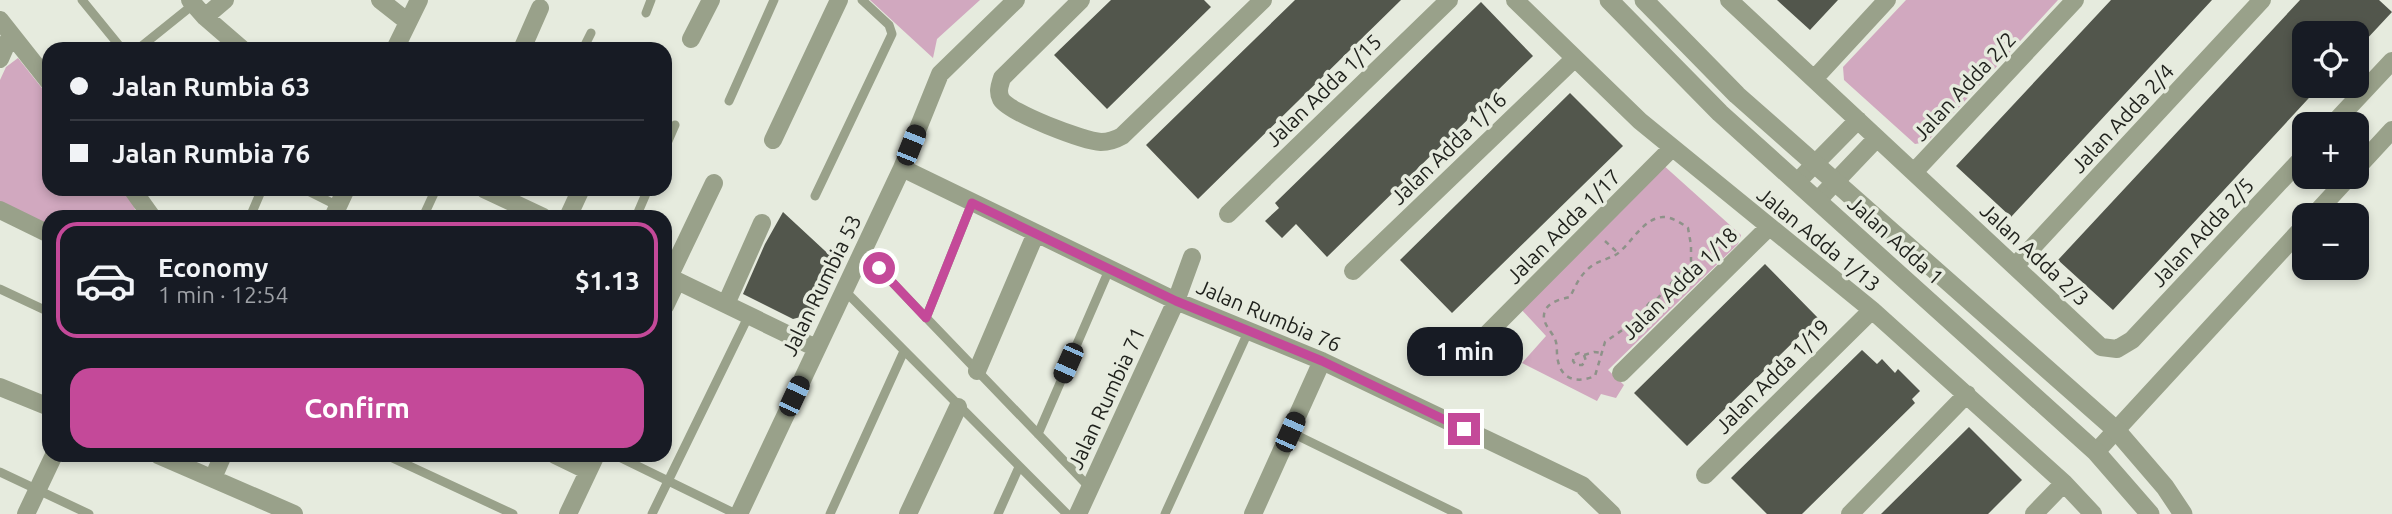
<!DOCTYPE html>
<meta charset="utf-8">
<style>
:root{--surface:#171b24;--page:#20242c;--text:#f1f3f6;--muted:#9ea1a6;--line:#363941;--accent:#c44999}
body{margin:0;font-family:Ubuntu,sans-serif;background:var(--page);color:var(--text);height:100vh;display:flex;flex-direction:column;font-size:26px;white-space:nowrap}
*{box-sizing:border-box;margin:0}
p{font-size:23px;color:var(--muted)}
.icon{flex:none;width:38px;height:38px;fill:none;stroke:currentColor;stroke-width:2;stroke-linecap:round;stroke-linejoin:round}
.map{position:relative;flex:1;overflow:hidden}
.panel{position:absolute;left:42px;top:210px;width:630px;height:252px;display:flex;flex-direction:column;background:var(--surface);border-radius:21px;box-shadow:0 4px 10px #0003}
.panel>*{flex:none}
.top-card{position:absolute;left:42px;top:42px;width:630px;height:154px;border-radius:21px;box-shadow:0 4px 10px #0003;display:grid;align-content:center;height:154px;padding:0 28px;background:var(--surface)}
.controls{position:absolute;left:2292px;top:21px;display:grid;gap:14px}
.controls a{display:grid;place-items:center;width:77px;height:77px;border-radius:14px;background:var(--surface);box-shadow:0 4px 10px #0003;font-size:35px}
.end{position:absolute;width:32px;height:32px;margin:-16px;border:9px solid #c44999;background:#fff;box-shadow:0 0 0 4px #fff}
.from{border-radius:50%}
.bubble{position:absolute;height:49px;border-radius:21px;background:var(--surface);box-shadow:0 4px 10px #0003;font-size:23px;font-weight:700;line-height:49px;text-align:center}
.car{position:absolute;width:21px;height:42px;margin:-21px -10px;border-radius:9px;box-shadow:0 0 5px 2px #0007;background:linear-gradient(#222 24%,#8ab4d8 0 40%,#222 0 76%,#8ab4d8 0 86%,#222 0)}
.top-card b{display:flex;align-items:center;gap:24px;height:66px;font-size:26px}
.top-card b+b{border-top:2px solid var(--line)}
.top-card i{width:18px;height:18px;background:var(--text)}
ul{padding:12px 0 0;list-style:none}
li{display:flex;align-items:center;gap:21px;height:116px;margin:0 14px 10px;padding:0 14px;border:4px solid transparent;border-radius:21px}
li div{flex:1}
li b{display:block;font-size:26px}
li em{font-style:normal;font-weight:700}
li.active{border-color:var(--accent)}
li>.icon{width:63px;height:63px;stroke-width:1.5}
.action{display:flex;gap:14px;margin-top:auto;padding:14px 28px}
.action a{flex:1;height:80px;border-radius:21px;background:var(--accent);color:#fff;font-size:28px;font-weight:700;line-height:80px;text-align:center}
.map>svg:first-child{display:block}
.green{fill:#d1a8bf}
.building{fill:#52564c}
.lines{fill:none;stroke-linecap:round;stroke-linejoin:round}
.path{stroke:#8e9289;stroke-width:2.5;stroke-dasharray:5 5;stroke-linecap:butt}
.service{stroke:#99a18a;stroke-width:9}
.minor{stroke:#99a18a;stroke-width:18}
.tertiary{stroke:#99a18a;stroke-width:19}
.route{stroke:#c44999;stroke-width:9}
.labels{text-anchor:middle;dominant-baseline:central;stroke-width:7;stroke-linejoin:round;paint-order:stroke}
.street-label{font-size:21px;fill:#20221d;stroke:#e6ebde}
</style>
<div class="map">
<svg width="2392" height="514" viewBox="0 0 2392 514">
<rect width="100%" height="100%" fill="#e6ebde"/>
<!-- green -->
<path class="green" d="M870 0H980L937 39 933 58Z
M1906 0H2058L1927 142 1915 144 1844 80 1843 67Z
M18 58 49 97V189H122L134 204 136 217H49V227L0 204V80L6 67Z
M1662 164 1741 235 1738 244 1608 370 1624 385 1616 398 1601 394 1597 401 1522 363 1546 336 1519 307Z"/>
<!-- building -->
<path class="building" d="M1111 0H1204L1211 7 1107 109 1054 55Z
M1295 0H1401L1198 199 1146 145Z
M1777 0H1838L1810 30Z
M2111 0H2212L2011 217 1956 166Z
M2300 0H2379L2392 12 2364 42 2357 33H2305V86H2320L2113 310 2058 260Z
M1481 2 1533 56 1327 257 1296 224 1282 238 1265 221 1279 208 1275 203Z
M1570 93 1623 146 1452 313 1400 260Z
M783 212 837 262 812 314 793 319 743 294 765 244Z
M1765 264 1818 318 1687 446 1634 393Z
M1862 350 1877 364 1882 359 1895 373 1898 369 1920 391 1912 399 1915 403 1802 514H1767L1731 478Z
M1969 427 2022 480 1988 514H1881Z"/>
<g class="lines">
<!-- path -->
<path class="path" d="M1605 241 1618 253
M1657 299 1691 261V245L1688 228C1681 223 1672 217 1663 217 1643 218 1631 244 1617 254 1607 260 1596 261 1588 269 1579 277 1575 287 1570 297 1562 299 1551 301 1546 309 1539 321 1551 330 1555 339 1558 346 1556 354 1558 361 1562 381 1579 383 1595 376L1605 342 1634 322 1651 301 1657 299 1664 306
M1584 355 1586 361 1582 365H1576L1573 361 1574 355 1579 353 1584 355 1594 352 1602 353"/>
<!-- service -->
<path class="service" d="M82 0 122 49
M646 13 651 0
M138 49 194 4
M583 49 591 33
M729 101 774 0
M665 148 675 125
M304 189 338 206
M815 196 892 34 889 25 862 0
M512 202 518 189
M250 217 262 189
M423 217 436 189
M636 217 648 189
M863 252 1090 488
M0 289 49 312
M844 290 1067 514
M926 318 972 203
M1290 432 1458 514
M1038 434 1109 270
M386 455 513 514
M615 455 736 514
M0 472 89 514
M652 514 749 315
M830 514 904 351
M998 514 1019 467
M1165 514 1249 330"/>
<!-- minor -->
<path class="minor" d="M190 0 205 17 242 49
M380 0 408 22
M1081 0 1002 78C1000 85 997 91 1001 99 1009 113 1084 141 1101 142 1109 142 1115 140 1122 136L1263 0
M1515 0 1640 121 1872 310 2064 483 2093 514
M1729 0 2101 347 2117 349 2132 340 2305 155
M205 17 225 0
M0 20 49 82
M691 39 711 0
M395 49 419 0
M522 49 540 8
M0 59 11 34
M1814 79 1887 0
M2333 124 2392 61
M773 140 839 0
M902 168 1176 301 1322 361 1582 485 1612 514
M2357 168 2392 130
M1914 172 2075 0
M1797 182 1858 120
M132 189 152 217
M484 189 543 217
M1818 200 1877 138
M0 210 49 234
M1228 214 1449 0
M2314 215 2349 177
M333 217 346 189
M568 217 581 189
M2015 266 2262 0
M1353 271 1575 58
M665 275 816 348
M669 277 714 183
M726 304 762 223
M665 306 677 281
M1485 336 1672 148
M977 371 1036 233
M1621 373 1769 227
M0 387 49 407
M2096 452 2305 225
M158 455 294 514
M555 455 588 471
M1705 475 1872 310
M213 478 223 455
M26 514 54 455
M568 514 596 455
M739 514 902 168 940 74 1016 0
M908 514 958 407
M1078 514 1176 301 1192 257
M1253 514 1322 361
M1850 514 1967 394
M2034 514 2064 483"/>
<!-- tertiary -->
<path class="tertiary" d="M1609 0 1720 113 2096 452 2150 514
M1644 0 1737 95 2116 430 2165 487 2183 514"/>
</g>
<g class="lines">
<!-- route -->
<path class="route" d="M879 268 926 318 972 203 1176 301 1322 361 1464 429"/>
</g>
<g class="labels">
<!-- street labels -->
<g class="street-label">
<text transform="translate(1964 86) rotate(-47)">Jalan Adda 2/2</text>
<text transform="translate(1323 90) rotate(-44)">Jalan Adda 1/15</text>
<text transform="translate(2122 118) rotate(-47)">Jalan Adda 2/4</text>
<text transform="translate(1448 148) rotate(-44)">Jalan Adda 1/16</text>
<text transform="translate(1563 226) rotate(-45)">Jalan Adda 1/17</text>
<text transform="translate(2202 232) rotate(-47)">Jalan Adda 2/5</text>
<text transform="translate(1819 239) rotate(39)">Jalan Adda 1/13</text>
<text transform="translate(1896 240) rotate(42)">Jalan Adda 1</text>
<text transform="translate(2035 254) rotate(43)">Jalan Adda 2/3</text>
<text transform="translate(1679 283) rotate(-44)">Jalan Adda 1/18</text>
<text transform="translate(821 285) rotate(-64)">Jalan Rumbia 53</text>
<text transform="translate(1269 315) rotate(23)">Jalan Rumbia 76</text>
<text transform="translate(1772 376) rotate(-45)">Jalan Adda 1/19</text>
<text transform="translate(1106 398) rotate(-65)">Jalan Rumbia 71</text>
</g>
</g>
</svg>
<div class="controls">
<a><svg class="icon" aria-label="locate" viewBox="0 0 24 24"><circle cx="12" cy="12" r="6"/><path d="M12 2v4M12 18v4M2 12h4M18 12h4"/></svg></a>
<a>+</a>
<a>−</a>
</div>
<i class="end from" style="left:879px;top:268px"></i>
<i class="end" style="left:1464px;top:429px"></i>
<div class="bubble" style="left:1407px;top:327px;width:116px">1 min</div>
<i class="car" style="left:911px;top:145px;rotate:22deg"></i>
<i class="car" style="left:1068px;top:363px;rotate:204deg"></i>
<i class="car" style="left:794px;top:396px;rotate:25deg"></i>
<i class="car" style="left:1290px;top:432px;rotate:24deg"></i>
<div class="top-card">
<b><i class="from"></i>Jalan Rumbia 63</b>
<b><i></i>Jalan Rumbia 76</b>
</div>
<section class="panel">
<ul>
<li class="active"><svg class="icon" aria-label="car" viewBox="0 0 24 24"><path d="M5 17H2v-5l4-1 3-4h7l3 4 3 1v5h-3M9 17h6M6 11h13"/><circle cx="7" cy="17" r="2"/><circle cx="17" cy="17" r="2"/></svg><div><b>Economy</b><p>1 min · 12:54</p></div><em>$1.13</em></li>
</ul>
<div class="action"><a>Confirm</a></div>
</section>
</div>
